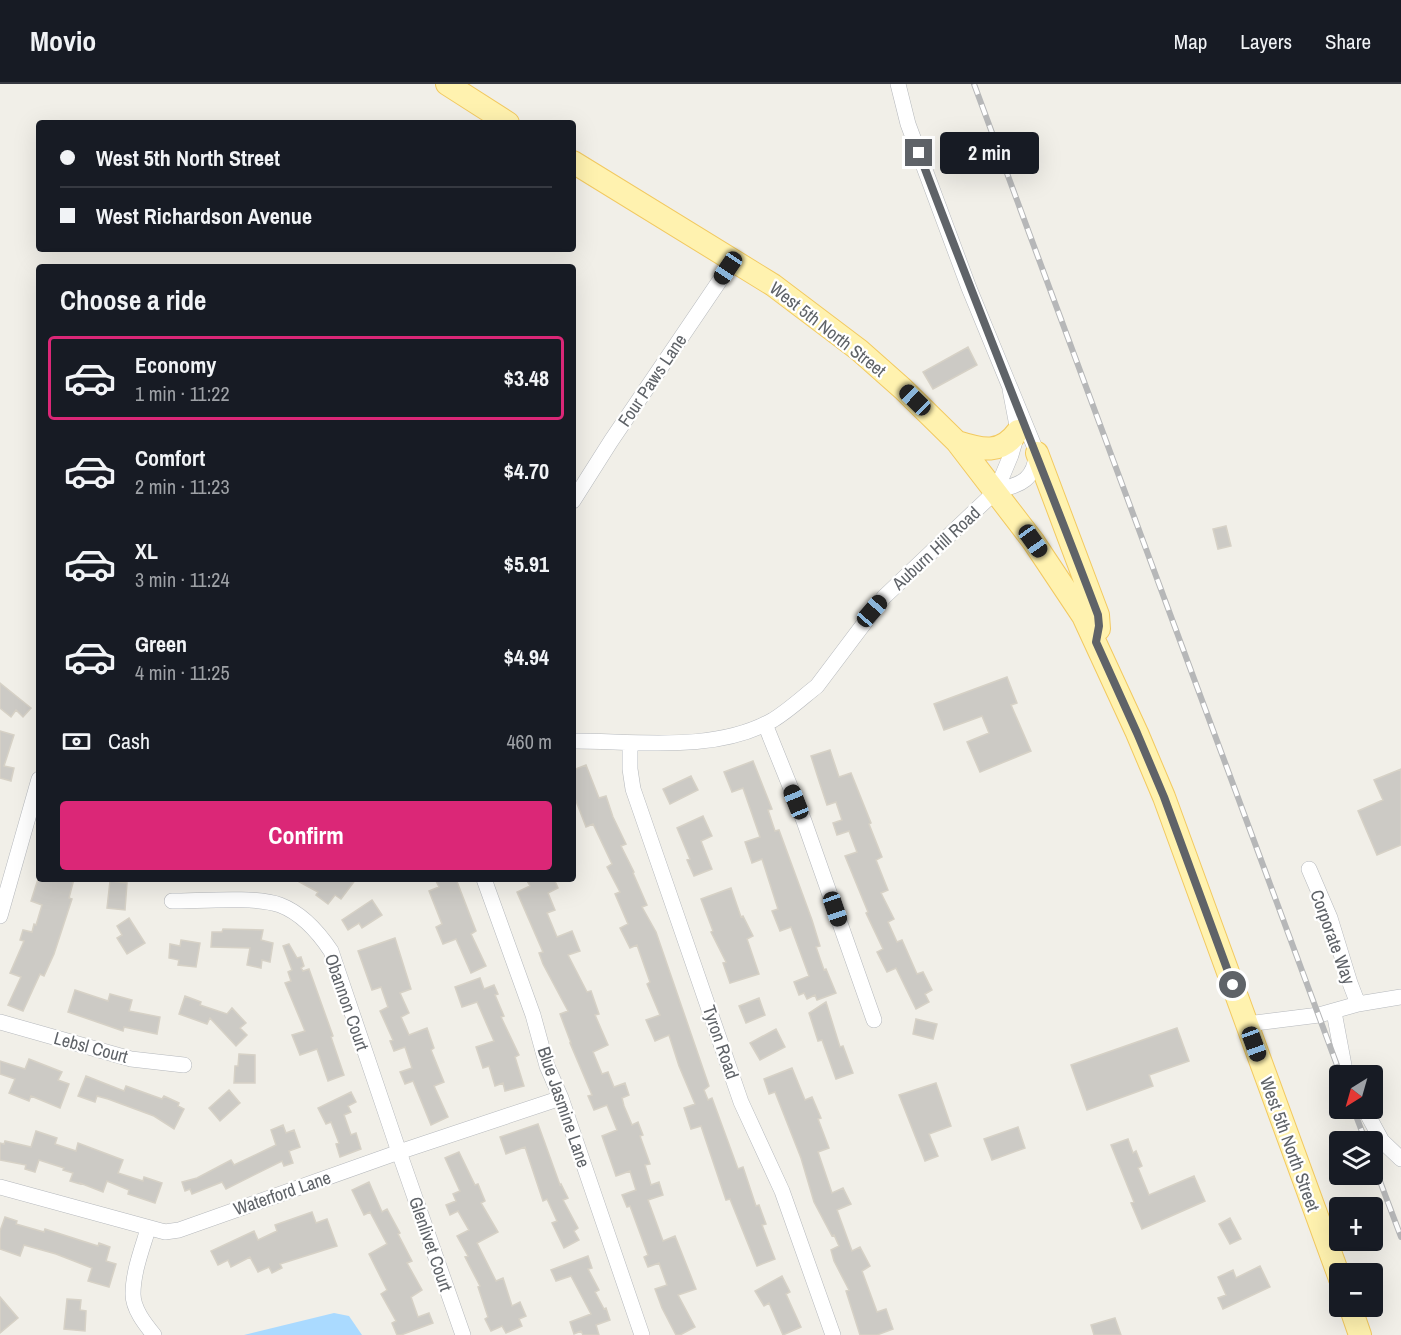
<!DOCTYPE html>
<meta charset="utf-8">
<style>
:root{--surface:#171b24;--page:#242831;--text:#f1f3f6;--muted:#9ea1a6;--line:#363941;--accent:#db2777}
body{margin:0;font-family:"Archivo Narrow",sans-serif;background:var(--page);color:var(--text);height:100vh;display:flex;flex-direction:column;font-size:22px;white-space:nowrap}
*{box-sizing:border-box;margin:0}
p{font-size:20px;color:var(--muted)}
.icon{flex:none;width:33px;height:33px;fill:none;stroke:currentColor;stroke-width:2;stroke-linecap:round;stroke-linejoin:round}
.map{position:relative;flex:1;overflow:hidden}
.drawer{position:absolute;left:36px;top:180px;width:540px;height:618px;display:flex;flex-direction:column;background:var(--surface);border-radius:6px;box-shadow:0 6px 24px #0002}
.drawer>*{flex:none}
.top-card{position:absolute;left:36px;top:36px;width:540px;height:132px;border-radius:6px;box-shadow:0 6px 24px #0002;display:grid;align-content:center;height:132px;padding:0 24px;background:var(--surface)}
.needle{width:39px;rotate:217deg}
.fabs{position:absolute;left:1329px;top:981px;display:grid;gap:12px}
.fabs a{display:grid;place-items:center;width:54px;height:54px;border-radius:6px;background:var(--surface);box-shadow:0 6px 24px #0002;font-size:30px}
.end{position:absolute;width:27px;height:27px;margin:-14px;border:8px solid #5f6368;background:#fff;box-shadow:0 0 0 3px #fff}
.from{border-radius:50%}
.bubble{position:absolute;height:42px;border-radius:6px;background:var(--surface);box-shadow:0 6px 24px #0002;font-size:20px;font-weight:700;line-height:42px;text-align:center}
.car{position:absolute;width:18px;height:36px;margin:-18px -9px;border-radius:8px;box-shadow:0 0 4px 2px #0007;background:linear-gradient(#222 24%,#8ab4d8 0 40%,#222 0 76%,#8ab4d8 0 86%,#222 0)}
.top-card b{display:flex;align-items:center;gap:21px;height:57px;font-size:22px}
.top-card b+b{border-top:2px solid var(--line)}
.top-card i{width:15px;height:15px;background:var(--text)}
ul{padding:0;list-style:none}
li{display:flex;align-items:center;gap:18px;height:84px;margin:0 12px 9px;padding:0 12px;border:3px solid transparent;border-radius:6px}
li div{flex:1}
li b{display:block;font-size:22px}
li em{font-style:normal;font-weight:700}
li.current{border-color:var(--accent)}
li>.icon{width:54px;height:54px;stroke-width:1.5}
h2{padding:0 24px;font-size:27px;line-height:72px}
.pay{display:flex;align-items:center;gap:15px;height:66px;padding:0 24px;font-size:22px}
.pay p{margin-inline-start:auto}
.cta{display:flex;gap:12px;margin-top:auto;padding:12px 24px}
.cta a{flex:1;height:69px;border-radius:6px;background:var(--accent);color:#fff;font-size:24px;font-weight:700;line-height:69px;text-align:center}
header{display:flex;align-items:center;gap:36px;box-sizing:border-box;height:84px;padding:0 30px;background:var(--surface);border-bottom:2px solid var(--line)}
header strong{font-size:28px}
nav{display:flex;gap:33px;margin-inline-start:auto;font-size:21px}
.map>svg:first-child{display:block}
.water{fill:#aadaff}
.building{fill:#cccac5;stroke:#d6d1c6;stroke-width:1.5}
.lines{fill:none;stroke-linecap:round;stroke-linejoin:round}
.minor-casing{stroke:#b5b8bc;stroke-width:16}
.primary-casing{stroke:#f2c960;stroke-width:24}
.minor{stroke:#fff;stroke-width:15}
.primary{stroke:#fff2af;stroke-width:22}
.rail-casing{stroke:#b6b7b8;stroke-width:6}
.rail{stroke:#fff;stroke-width:4;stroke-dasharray:11;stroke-linecap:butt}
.route{stroke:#5f6368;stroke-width:8}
.labels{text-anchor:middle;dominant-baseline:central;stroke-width:4.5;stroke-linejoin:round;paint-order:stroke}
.street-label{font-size:18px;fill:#5f6368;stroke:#fff}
</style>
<header>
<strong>Movio</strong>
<nav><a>Map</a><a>Layers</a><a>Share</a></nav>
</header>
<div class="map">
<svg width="1401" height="1251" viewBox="0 0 1401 1251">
<rect width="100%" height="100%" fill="#f1efe8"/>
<!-- water -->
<path class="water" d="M334 1229 349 1232 362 1251H244Z"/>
<!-- building -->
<path class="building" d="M968 263 977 281 933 305 923 288Z
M1226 442 1231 462 1218 465 1213 445Z
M1007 593 1017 619 1011 621 1031 667 980 688 967 658 989 649 982 632 944 646 934 620Z
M0 599 31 624 23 633 16 626 11 633 0 624Z
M0 647 14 651 4 682 14 684 11 697 0 694Z
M830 666 839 693 851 689 871 739 869 740 882 773 876 776 888 806 881 809 894 835 888 838 897 858 902 856 917 890 923 888 932 906 925 910 929 918 916 925 896 884 887 888 877 868 883 865 866 829 868 828 845 772 857 768 849 747 837 751 833 739 842 736 836 718 827 721 820 700 811 672Z
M753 677 772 725 768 726 775 747 779 746 812 836 820 862 816 863 824 886 826 885 836 909 817 916 815 911 807 915 804 909 799 911 794 898 809 892 791 843 780 847 772 827 778 825 762 775 752 779 745 758 760 753 743 704 732 708 724 688Z
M586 681 599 714 606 712 613 733 626 760 621 762 634 788 633 789 647 821 642 823 656 848 709 1002 704 1006 708 1016 712 1014 738 1085 743 1083 756 1122 759 1121 766 1140 762 1141 775 1175 757 1182 730 1115 726 1116 701 1042 691 1045 684 1024 695 1020 679 982 669 951 655 957 646 936 660 931 647 900 650 898 637 861 630 864 620 844 628 840 615 810 620 808 607 783 612 780 593 740 586 743 573 709V686Z
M1401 685V761L1377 771 1358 727 1383 716 1374 696Z
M691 692 698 706 670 720 663 705Z
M703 732 712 752 701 757 712 785 694 792 687 776 690 775 677 744Z
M38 795H74L69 814 72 815 54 870 44 892 40 890 23 927 8 921 21 893 10 889 24 857 20 856 23 846 32 848 34 840 36 841 42 821 31 817Z
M294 795H356L341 815 335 811 328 820 316 811 318 808Z
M435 795H456L476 847 471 850 486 882 471 889 456 855 443 860 436 843 442 840 429 807 439 803Z
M526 795H554L558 804 548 809 555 826 547 829 557 853 572 847 580 867 568 871 587 908 591 907 599 930 595 931 608 961 593 968 602 990 608 988 614 1003 625 999 629 1011 622 1014 624 1022 632 1041 638 1038 643 1051 640 1052 650 1080 645 1081 651 1101 659 1098 663 1111 648 1116 663 1157 675 1152 696 1205 678 1211 695 1243 680 1251H676L662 1224 655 1205 667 1201 659 1179 648 1183 644 1173 648 1171 630 1122 627 1123 622 1111 636 1106 630 1087 616 1092 602 1052 617 1046 607 1021 594 1026 588 1012 592 1011 570 959H571L560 930 568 927 543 880 539 869 543 868 517 808 530 802Z
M110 797 127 799 125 826 107 824Z
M731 804 741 833 743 832 753 852 747 855 759 890 730 899 723 879 726 878 711 848 713 847 701 815Z
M372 816 382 831 362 844 359 839 348 846 342 836Z
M129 834 145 859 127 870 117 854 122 851 117 842Z
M223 845 263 846 261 856 273 859 270 878 262 876 261 884 247 881 250 864 211 863 212 848H222Z
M395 854 411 905 400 909 409 929 401 933 409 951 427 944 434 964 431 966 444 998 434 1002 448 1033 431 1041 413 997 405 1000 400 988 412 984 405 963 394 967 390 957 393 956 380 927 388 923 381 903 372 906 358 867Z
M181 856 200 859 196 883 178 881 179 876 169 874 170 860 180 862Z
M289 860 297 874 301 873 304 882 301 884 303 887 309 885 333 952 331 953 344 991 328 997 317 965 300 971 292 951 305 947 285 899 291 897 288 888 292 886 283 862Z
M480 894 484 905 494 901 498 910 495 911 504 932 501 933 519 971 515 973 524 1002 505 1007 503 999 495 1002 489 982 483 984 476 963 494 957 477 918 462 923 455 903Z
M75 906 108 917 110 910 132 916 129 927 160 933 157 950 124 943 123 947 68 928Z
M185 912 201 918 200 921 227 930 232 924 246 939 240 944 247 951 236 962 210 934 207 940 179 930Z
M759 914 765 931 746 939 739 922Z
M826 918 840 963 843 962 853 989 836 995 822 956 818 957 809 929Z
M916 935 937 940 933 955 913 950Z
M1177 944 1189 977 1149 991 1153 1002 1087 1026 1071 981Z
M776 945 785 963 760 976 750 959Z
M239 970 255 971V999H234L235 982H238Z
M29 975 62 988 58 996 69 1000 60 1024 31 1012 29 1017 9 1009 15 995 0 990V977L25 985Z
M792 984 805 1016 812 1013 821 1034 818 1035 829 1064 818 1068 832 1109 843 1104 851 1120 837 1126 852 1167 860 1163 870 1182 862 1187 877 1228 886 1225 893 1245 877 1251H860L846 1207 849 1206 834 1177 831 1166 839 1162 834 1151 832 1152 814 1118 801 1074 775 1008 769 1010 764 995Z
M86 992 124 1007 126 1002 162 1015 164 1012 179 1019 178 1022 184 1025 174 1045 154 1032 108 1015 97 1012 95 1018 78 1012Z
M936 999 951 1042 929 1050 938 1072 925 1077 899 1011Z
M229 1006 240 1019 220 1037 209 1024Z
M351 1008 356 1018 348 1022 351 1028 344 1031 351 1051 356 1049 361 1065 340 1073 336 1060 339 1059 331 1038 326 1040 318 1024Z
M538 1040 560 1101 561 1100 568 1114 563 1116 578 1144 574 1147 579 1156 564 1164 552 1139 557 1137 547 1115 543 1117 525 1063 506 1070 500 1053Z
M283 1041 286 1049 294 1046 300 1063 289 1067 293 1079 284 1082 282 1077 226 1105 222 1098 192 1110 190 1105 185 1107 182 1098 197 1094 231 1076 234 1081 276 1061 271 1046Z
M1018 1043 1025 1064 992 1076 984 1055Z
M36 1047 57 1054 55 1060 76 1067 78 1059 123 1076 118 1089 143 1097 144 1093 162 1099 155 1119 128 1110 129 1106 107 1097 103 1108 80 1099V1100L70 1097 73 1089 63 1086 64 1084 39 1076 35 1088 25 1085 26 1081 0 1076V1059L4 1060 5 1057 31 1063Z
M1128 1055 1133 1069 1136 1067 1142 1082 1138 1084 1149 1111 1194 1092 1205 1117 1142 1145 1131 1119 1134 1118 1111 1061Z
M459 1068 475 1101 478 1100 485 1117 481 1119 498 1148 477 1159 496 1197 503 1194 512 1222 520 1218 526 1232 519 1235 522 1242 506 1249 502 1242 491 1247 485 1235 488 1233 478 1203 480 1202 465 1173 468 1172 457 1152 469 1146 458 1127 450 1131 446 1121 456 1117 453 1110 460 1107 445 1074Z
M369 1098 382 1128 387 1125 400 1149 398 1150 412 1177 407 1179 422 1206 411 1213 418 1233 429 1229 433 1239 401 1251H397L392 1239 396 1237 381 1210 387 1206 369 1170 387 1160 370 1128 364 1131 352 1106Z
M312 1128 316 1139 327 1135 337 1162 280 1180 282 1184 272 1189 269 1183 258 1188 250 1173 231 1183 228 1176 218 1181 211 1167 254 1147 258 1156 277 1147 275 1141Z
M5 1133 17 1137 16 1140 44 1148 45 1145 98 1162 99 1159 110 1163 106 1177 116 1180 109 1203 88 1197 92 1184 56 1170 24 1161 20 1172 0 1165V1147Z
M1230 1134 1241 1155 1230 1160 1219 1140Z
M588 1172 592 1184 588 1185 599 1206 595 1208 604 1225 606 1224 610 1236 596 1241 599 1251H583L581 1247 574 1250 570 1238 591 1230 571 1192 556 1197 551 1186Z
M1260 1182 1270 1203 1223 1225 1218 1214 1226 1211 1218 1193 1233 1186 1236 1194Z
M782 1192 790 1208 786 1210 801 1243 783 1251 769 1219 764 1222 755 1207Z
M0 1213 18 1234 0 1249Z
M67 1215 81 1216 80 1226 86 1227 85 1247 64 1245Z
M1115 1234 1121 1251H1094L1091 1241Z"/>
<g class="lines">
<!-- minor casing -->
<g class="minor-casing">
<path id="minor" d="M898 0 908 40 969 204 1037 369C1033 398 1021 400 996 407
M573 417 611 357 733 177
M765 640 804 737 874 936
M573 657C637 657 715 669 773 636 788 627 803 613 817 602L884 513 996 407 1011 371 1018 347 1010 305
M630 659V685L633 705 741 1018 782 1107 833 1251
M1309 785 1330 834 1350 899 1358 920
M484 795 533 931 547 982 561 1014 642 1251
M172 817C200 817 255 812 280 821 301 829 319 849 331 867L399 1068 463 1251
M0 832 39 695
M1334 928 1346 992
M0 938 131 975 184 981
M1247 940 1319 931 1358 920 1401 913
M1364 1024 1382 1057 1401 1075
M0 1103 165 1148 179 1146 399 1068 561 1014
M148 1145C142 1165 133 1188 133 1210 133 1225 145 1240 154 1251"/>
</g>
<!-- primary casing -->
<g class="primary-casing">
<path id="primary" d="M447 0 508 39
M573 78 773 201 859 266 903 305 957 358 1033 457 1083 532 1137 649 1164 713 1340 1195
M957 358C982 366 1001 371 1018 347
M1037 369 1098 531 1099 545
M1350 1222 1360 1251"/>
</g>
<!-- minor -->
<use href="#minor" class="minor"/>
<!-- primary -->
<use href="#primary" class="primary"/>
<!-- rail casing -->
<g class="rail-casing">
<path id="rail" d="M974 0 1341 992
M1353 1024 1366 1058
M1372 1076 1401 1153"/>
</g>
<!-- rail -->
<use href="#rail" class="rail"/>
</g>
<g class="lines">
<!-- route -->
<path class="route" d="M919 69C977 224 1040 377 1098 531L1099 542 1096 558 1137 649 1164 713 1233 901"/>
</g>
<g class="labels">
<!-- street labels -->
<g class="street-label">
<text transform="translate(828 245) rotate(38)">West 5th North Street</text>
<text transform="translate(652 296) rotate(-56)">Four Paws Lane</text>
<text transform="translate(936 464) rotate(-43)">Auburn Hill Road</text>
<text transform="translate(1333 853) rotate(70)">Corporate Way</text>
<text transform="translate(347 918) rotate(71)">Obannon Court</text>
<text transform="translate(721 958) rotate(71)">Tyron Road</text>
<text transform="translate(91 963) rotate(15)">Lebsl Court</text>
<text transform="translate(564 1023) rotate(71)">Blue Jasmine Lane</text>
<text transform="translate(1290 1060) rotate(70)">West 5th North Street</text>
<text transform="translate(282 1109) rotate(-19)">Waterford Lane</text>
<text transform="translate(431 1160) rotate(71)">Glenlivet Court</text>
</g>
</g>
</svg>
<div class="fabs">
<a><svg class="needle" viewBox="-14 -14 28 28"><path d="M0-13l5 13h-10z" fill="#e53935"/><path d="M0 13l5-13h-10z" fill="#9ea1a6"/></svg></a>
<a><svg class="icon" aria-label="layers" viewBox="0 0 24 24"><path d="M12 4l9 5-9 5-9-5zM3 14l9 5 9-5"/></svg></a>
<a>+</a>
<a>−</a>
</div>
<i class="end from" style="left:1233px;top:901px"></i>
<i class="end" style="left:919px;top:69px"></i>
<div class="bubble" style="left:940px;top:48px;width:99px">2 min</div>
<i class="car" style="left:728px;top:184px;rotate:214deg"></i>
<i class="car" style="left:915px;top:316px;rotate:314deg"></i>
<i class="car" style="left:1033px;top:457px;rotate:145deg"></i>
<i class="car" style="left:872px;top:527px;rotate:41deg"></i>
<i class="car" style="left:796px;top:718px;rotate:338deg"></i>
<i class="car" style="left:835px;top:825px;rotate:161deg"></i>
<i class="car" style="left:1254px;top:960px;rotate:160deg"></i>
<div class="top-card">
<b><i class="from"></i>West 5th North Street</b>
<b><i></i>West Richardson Avenue</b>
</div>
<section class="drawer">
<h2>Choose a ride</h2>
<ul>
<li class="current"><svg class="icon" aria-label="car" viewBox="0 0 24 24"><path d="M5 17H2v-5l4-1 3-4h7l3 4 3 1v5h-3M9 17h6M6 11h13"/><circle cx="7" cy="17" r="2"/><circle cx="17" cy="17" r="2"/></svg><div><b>Economy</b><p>1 min · 11:22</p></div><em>$3.48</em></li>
<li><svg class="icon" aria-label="car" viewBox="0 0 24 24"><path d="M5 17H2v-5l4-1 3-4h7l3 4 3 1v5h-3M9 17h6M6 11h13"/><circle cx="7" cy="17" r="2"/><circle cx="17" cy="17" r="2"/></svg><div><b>Comfort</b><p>2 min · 11:23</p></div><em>$4.70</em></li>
<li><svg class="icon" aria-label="car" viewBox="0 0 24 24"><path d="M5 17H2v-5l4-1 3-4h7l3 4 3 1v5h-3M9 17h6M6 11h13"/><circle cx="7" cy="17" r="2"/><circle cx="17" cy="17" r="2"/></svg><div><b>XL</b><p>3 min · 11:24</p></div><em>$5.91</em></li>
<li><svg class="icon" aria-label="car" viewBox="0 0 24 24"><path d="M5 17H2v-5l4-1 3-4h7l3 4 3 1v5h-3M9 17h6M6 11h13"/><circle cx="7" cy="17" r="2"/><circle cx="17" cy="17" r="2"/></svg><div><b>Green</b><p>4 min · 11:25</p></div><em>$4.94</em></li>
</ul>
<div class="pay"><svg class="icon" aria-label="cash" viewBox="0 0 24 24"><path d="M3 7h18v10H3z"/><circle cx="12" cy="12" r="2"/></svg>Cash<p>460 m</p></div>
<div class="cta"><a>Confirm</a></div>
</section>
</div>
